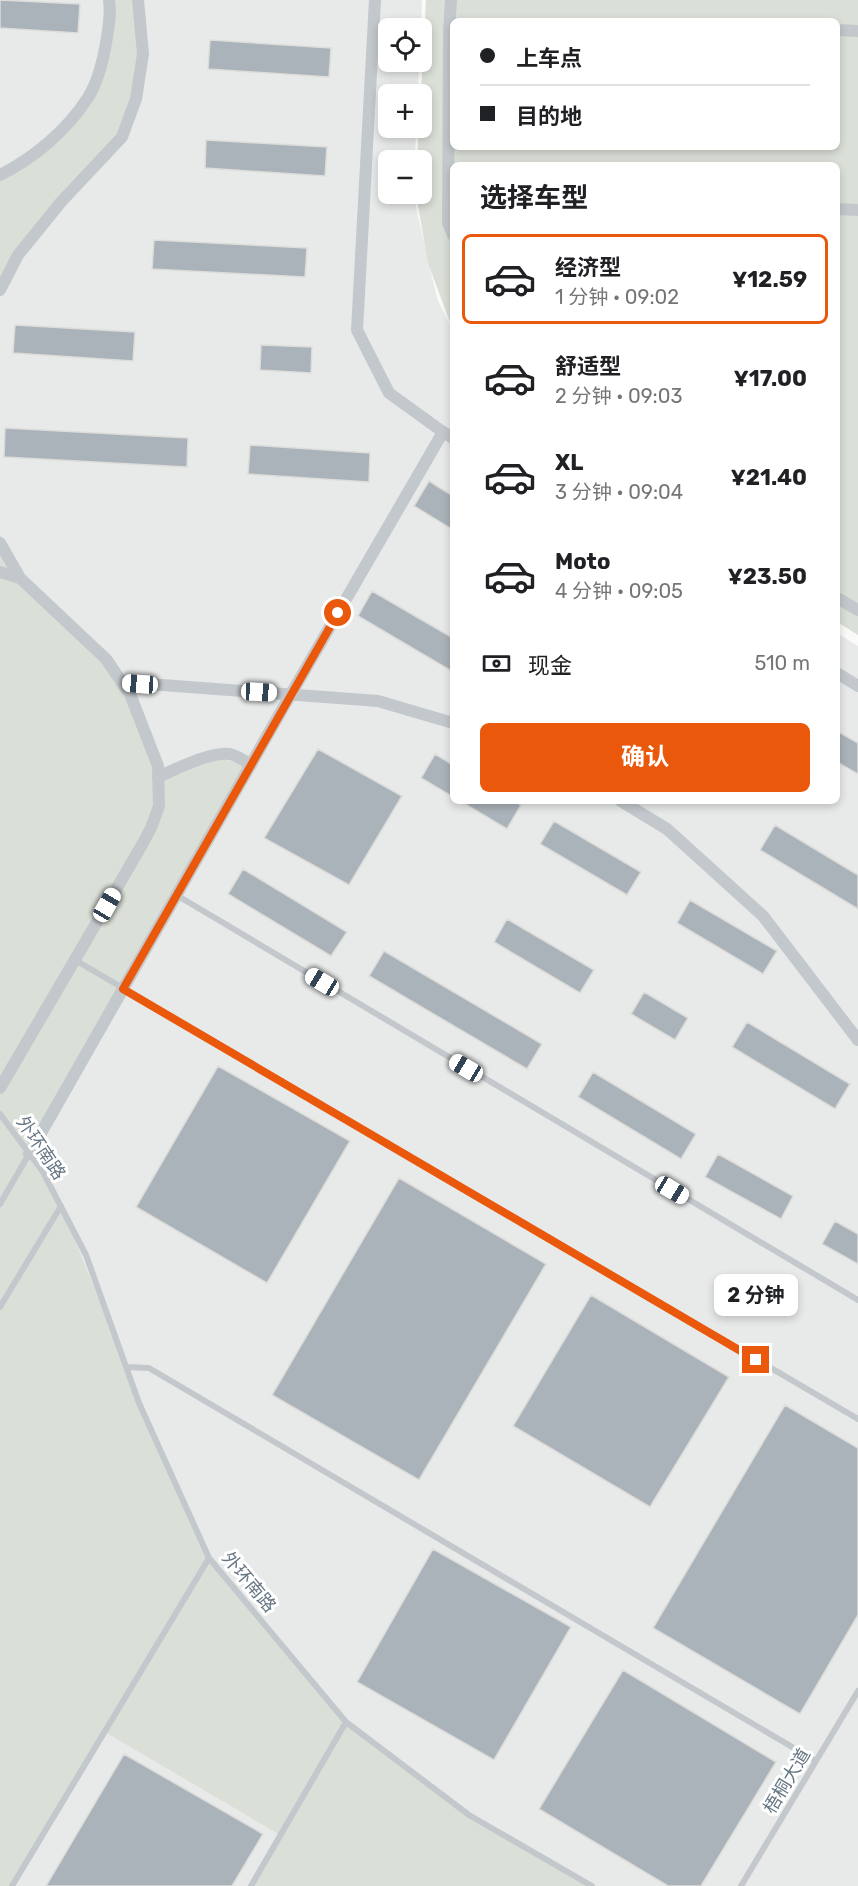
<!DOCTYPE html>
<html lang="zh">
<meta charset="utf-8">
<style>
:root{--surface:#fff;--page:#f2f2f2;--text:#202124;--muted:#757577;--line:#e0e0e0;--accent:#ea580c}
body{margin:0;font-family:Rubik,"Noto Sans SC",sans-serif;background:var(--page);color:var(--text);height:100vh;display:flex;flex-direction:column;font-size:22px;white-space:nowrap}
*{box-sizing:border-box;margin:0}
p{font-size:20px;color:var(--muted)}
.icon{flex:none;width:33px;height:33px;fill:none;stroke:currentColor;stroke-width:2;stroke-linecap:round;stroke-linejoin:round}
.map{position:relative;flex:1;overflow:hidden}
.panel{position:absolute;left:450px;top:162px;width:390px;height:642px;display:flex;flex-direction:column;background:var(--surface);border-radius:9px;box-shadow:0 3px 9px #0003}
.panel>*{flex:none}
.top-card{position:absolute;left:450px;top:18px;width:390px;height:132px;border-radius:9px;box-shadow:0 3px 9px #0003;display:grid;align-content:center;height:132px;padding:0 30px;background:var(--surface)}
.controls{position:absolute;left:378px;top:18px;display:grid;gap:12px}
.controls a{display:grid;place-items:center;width:54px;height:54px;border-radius:9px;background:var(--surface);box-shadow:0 3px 9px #0003;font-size:30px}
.end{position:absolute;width:27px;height:27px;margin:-14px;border:8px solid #ea580c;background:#fff;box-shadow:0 0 0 3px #fff}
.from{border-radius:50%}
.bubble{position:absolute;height:42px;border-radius:9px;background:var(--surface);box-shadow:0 3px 9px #0003;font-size:20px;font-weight:700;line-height:42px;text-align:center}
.car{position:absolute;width:18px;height:36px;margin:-18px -9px;border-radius:8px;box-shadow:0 0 4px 2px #0007;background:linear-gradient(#fff 24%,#345 0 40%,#fff 0 76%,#345 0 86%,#fff 0)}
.top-card b{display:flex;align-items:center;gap:21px;height:57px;font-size:22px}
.top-card b+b{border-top:2px solid var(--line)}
.top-card i{width:15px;height:15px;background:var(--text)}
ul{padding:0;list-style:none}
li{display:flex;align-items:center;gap:18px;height:90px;margin:0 12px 9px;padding:0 18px;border:3px solid transparent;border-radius:9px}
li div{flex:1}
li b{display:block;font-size:22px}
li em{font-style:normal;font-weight:700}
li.selected{border-color:var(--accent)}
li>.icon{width:54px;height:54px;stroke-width:1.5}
h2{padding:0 30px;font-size:27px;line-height:72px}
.pay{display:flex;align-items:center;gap:15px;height:66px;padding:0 30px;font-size:22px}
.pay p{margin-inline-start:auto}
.action{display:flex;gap:12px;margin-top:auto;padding:12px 30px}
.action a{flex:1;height:69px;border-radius:9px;background:var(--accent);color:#fff;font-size:24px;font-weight:700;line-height:69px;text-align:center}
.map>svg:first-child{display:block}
.built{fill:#e8e9e9}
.green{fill:#dadfd7;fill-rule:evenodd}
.building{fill:#aab3b9;stroke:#dcdcda;stroke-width:1.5}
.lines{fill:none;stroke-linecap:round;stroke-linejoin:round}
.service{stroke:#c3c8cc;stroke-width:6}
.minor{stroke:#c3c8cc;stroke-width:12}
.route{stroke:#ea580c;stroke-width:8}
.labels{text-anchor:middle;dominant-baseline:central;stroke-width:6;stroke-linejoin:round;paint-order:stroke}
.street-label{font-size:18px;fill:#657683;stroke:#fff}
</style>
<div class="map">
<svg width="858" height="1886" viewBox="0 0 858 1886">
<rect width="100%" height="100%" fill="#fafaf8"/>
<!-- built -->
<path class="built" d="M0 0H422L421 28H388V62H419L418 94H388V128H416L415 160H388V194H413L437 298 453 331V801H837V633L858 646V1886H0Z"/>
<!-- green -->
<path class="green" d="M109 0H138L143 54 122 137 61 202 0 290V176L24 163 88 98 104 57Z
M426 0H858V635L837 622V165H453V331L428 263 416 194H422V160H417L419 128H422L421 94ZM453 21H837V147H453Z
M0 534 20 578 106 659 130 694 159 776 211 757 251 765 30 1154 61 1206 126 1367 209 1558 346 1722 469 1815 591 1886H251L280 1835 105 1732 12 1886H0Z"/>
<!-- building -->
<path class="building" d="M0 0 80 4 78 33 0 28Z
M210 40 331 48 329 77 208 69Z
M206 140 327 147 325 176 205 168Z
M154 240 307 248 305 277 152 269Z
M15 325 135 332 133 361 13 353Z
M261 345 312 347 311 373 260 370Z
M5 428 188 438 187 467 4 457Z
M250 445 370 453 369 482 248 474Z
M429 481 453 496V530L414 506Z
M372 591 453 638V672L358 616Z
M837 731 858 743V774L837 762Z
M318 749 402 796 349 885 264 838Z
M435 754 453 765V797L421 778Z
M460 801H514L521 805 507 829Z
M554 821 641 872 627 895 540 844Z
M775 825 858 875V909L760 850Z
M243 869 347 932 331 956 228 894Z
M690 900 777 951 763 974 677 923Z
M507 919 594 970 580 993 494 942Z
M384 951 542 1044 527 1069 369 976Z
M644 992 688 1018 675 1040 631 1014Z
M747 1022 850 1084 835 1109 732 1047Z
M218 1066 350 1141 267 1283 136 1207Z
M593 1072 696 1134 681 1159 578 1097Z
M718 1154 793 1196 781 1219 705 1177Z
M399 1178 546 1264 419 1480 272 1395Z
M835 1221 858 1234V1264L822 1244Z
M591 1295 729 1377 650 1507 513 1426Z
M785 1405 858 1448V1615L800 1714 653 1628Z
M433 1549 571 1627 494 1760 357 1682Z
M623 1670 776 1762 701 1886H668L539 1809Z
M124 1754 263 1834 232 1886H46Z"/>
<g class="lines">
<!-- service -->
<path class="service" d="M178 896 858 1300
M75 960 858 1419
M0 1114 43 1172 86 1255 139 1403 209 1558 346 1722 469 1815 592 1886
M0 1204 29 1154
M0 1307 61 1206
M126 1367 149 1368 816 1761
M12 1886 209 1558
M251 1886 346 1722
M741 1886 858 1691"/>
<!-- minor -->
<path class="minor" d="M451 0 449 33 448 223 453 235
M837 30 858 31
M0 175C34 158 66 131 87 99 98 83 104 56 107 37 109 24 111 13 109 0
M837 209 858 210
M0 290 18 255 61 202 122 137 136 99 143 54 138 0
M443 432 453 438
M0 543 20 578 106 659 130 694 158 766 159 806 151 828 139 850 0 1088
M0 572 20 578
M837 598 858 610
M837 673 858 686
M122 682 378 701 453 723
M158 777C176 769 211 751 230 754 238 756 244 760 251 765
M621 801 667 829 763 916 858 1040
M29 1154 291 694 443 432 389 393 357 330 375 0"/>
</g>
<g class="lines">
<!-- route -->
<path class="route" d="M338 613 123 989 756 1360"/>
</g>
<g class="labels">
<!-- street labels -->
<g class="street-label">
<text transform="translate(41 1148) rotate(56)">外环南路</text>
<text transform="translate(249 1582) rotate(50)">外环南路</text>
<text transform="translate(787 1781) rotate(-59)">梧桐大道</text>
</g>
</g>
</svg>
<div class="controls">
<a><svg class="icon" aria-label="locate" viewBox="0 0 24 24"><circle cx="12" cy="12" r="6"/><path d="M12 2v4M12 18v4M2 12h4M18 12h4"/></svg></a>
<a>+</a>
<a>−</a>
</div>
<i class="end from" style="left:338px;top:613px"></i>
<i class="end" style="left:756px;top:1360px"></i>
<div class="bubble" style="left:714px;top:1274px;width:84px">2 分钟</div>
<i class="car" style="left:140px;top:684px;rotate:274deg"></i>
<i class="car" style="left:259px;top:692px;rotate:93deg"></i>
<i class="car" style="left:107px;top:905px;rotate:30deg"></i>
<i class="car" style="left:322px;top:982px;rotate:301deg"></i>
<i class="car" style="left:466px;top:1068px;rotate:301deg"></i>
<i class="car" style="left:672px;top:1190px;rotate:121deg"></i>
<div class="top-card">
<b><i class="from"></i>上车点</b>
<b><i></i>目的地</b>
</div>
<section class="panel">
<h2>选择车型</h2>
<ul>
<li class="selected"><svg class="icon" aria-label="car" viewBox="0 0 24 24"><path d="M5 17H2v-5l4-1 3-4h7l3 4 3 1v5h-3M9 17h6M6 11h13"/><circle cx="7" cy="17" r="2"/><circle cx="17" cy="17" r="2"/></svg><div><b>经济型</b><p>1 分钟 · 09:02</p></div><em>¥12.59</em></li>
<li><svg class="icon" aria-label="car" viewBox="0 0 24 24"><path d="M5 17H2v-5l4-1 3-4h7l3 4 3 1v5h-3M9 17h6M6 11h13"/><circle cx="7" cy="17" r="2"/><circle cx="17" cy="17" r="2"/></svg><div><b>舒适型</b><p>2 分钟 · 09:03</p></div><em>¥17.00</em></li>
<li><svg class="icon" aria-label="car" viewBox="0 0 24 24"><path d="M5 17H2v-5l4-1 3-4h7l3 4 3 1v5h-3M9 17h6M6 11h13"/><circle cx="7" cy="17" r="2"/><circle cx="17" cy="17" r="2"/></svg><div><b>XL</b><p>3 分钟 · 09:04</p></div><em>¥21.40</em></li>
<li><svg class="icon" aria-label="car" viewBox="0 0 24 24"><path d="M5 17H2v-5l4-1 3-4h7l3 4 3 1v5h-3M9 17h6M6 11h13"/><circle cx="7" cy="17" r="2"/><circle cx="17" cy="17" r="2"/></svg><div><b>Moto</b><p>4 分钟 · 09:05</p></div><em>¥23.50</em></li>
</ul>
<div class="pay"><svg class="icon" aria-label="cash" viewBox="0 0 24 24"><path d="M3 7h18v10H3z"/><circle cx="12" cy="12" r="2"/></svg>现金<p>510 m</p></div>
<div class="action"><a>确认</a></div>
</section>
</div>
